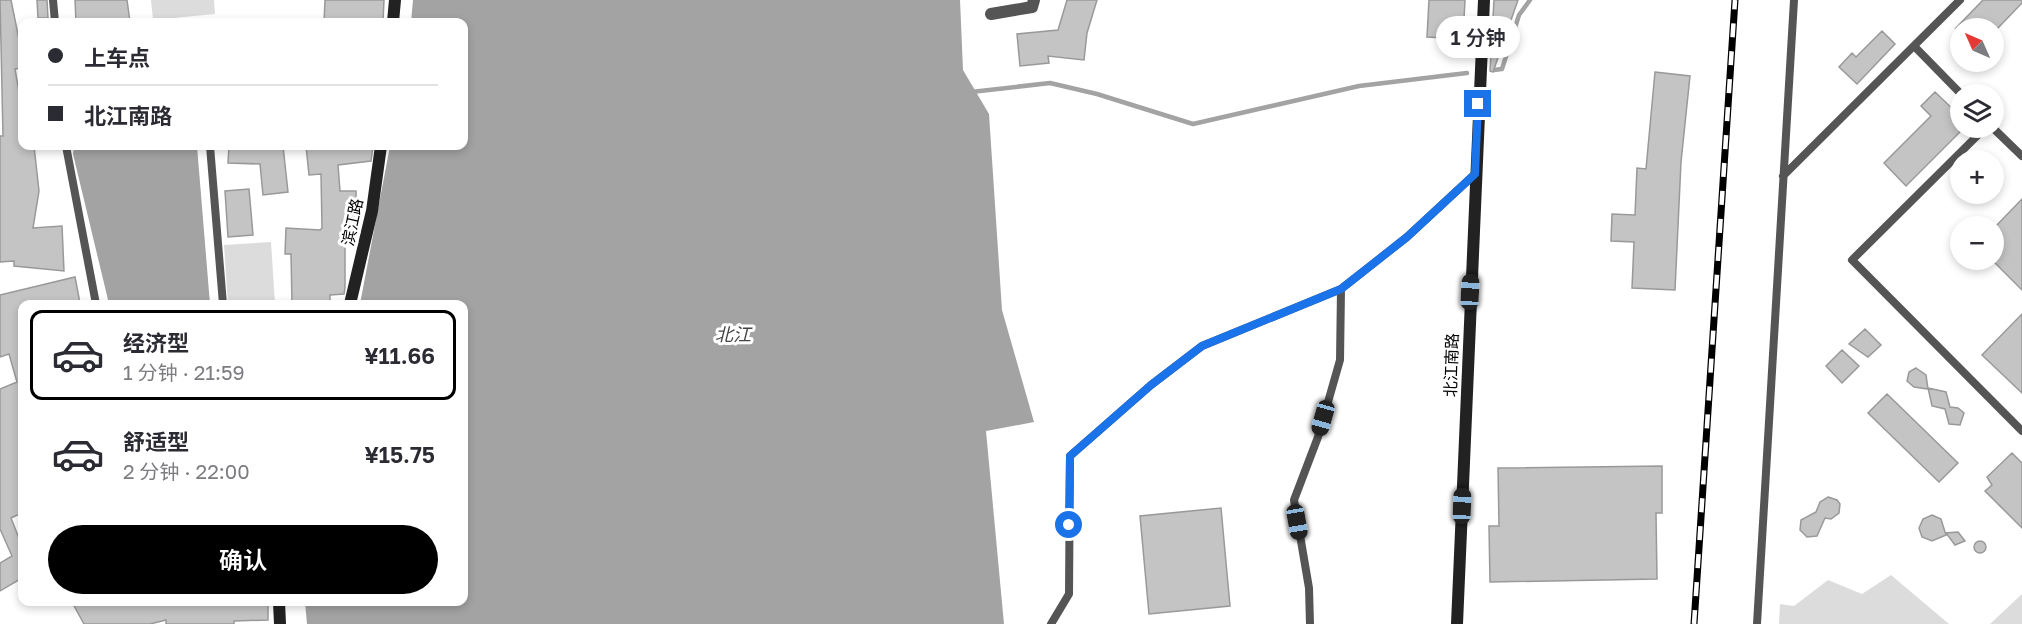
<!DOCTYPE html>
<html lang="zh">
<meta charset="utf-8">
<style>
:root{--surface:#fff;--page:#f2f2f3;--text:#2b2b33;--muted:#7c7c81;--line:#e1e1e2;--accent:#000}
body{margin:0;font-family:"Golos Text","Noto Sans SC",sans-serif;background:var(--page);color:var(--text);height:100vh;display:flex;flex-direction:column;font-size:22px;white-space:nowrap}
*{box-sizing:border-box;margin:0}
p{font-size:20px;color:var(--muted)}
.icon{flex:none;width:33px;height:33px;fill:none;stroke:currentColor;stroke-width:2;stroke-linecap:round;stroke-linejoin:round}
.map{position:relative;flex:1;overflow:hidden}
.drawer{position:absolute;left:18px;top:300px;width:450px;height:306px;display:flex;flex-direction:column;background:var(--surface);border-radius:12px;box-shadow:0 3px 9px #0003}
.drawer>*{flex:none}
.hud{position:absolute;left:18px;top:18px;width:450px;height:132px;border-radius:12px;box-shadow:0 3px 9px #0003;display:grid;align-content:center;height:132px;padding:0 30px;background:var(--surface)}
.needle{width:39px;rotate:315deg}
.buttons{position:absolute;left:1950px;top:18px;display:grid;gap:12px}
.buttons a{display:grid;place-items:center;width:54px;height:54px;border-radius:50%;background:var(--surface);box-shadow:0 3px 9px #0003;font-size:30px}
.end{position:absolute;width:27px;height:27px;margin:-14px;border:8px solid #1a73e8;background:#fff;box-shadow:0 0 0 3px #fff}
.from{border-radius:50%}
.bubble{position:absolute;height:42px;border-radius:21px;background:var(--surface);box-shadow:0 3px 9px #0003;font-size:20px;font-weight:600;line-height:42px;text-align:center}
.car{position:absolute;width:18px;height:36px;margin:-18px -9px;border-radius:8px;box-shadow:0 0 4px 2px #0007;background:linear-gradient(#222 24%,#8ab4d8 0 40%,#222 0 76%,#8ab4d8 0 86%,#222 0)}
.hud b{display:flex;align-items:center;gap:21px;height:57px;font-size:22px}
.hud b+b{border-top:2px solid var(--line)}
.hud i{width:15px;height:15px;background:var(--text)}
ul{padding:10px 0 0;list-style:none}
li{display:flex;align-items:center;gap:18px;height:90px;margin:0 12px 9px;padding:0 18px;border:3px solid transparent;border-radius:12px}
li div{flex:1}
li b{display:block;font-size:22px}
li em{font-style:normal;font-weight:600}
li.selected{border-color:var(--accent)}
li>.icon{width:54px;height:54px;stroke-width:1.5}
.cta{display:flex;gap:12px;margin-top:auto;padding:12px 30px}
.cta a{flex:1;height:69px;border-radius:36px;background:var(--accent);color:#fff;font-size:24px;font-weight:600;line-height:69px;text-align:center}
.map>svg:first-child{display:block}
.green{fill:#dcdcdc}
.water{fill:#a3a3a3}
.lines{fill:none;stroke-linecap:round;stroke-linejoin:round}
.stream{stroke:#a3a3a3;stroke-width:4.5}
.building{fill:#c4c4c4;stroke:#999;stroke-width:1.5}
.lane{stroke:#555;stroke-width:8}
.street{stroke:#555;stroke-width:12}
.secondary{stroke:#222;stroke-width:12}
.rail-casing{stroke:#000;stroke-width:7}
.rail{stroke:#fff;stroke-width:4.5;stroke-dasharray:14;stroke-linecap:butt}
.route{stroke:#1a73e8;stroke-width:8}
.labels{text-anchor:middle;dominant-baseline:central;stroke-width:6;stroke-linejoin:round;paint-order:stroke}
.street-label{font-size:16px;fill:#000;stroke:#fff}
.water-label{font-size:18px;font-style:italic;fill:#444;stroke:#fff}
</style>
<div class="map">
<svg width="2022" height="624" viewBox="0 0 2022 624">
<rect width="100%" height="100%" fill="#fff"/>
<!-- green -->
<path class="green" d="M151 0H214L215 14 153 20Z
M271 242 275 304H228L224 245Z
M1891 575 1949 624H1779L1780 604 1794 606 1828 580 1862 594Z
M2022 594V624H1990Z"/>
<!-- water -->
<path class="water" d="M413 0H960L963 70 989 114 1002 310 1034 422 986 431 1004 624H307L305 602H464V304H360L390 146H464V22H411Z
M74 146H197L210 304H109L73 154Z"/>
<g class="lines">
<!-- stream -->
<path class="stream" d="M1494 70 1502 69 1519 15 1530 0
M971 92 1050 83 1097 94 1193 124 1359 86 1467 73"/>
</g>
<!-- building -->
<path class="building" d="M0 0H11L22 54V68L15 69 22 109V146H34L39 191 33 228 62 226 64 271 14 266V261L0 262V136H3Z
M37 0H47L48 18H38Z
M75 0H127L130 22H76Z
M325 0H384L383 22H324Z
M1067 0H1097L1087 33 1084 60 1048 56 1049 63 1020 66 1017 34 1058 30Z
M1429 0H1465L1463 39 1427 37Z
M1494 0H1518L1493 72 1490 71Z
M1983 0H2022V3L1998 28H1956Z
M1882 31 1895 44 1857 84 1839 67 1852 53 1856 57Z
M1655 72 1690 76 1681 162 1675 290 1632 288 1634 242 1611 241 1612 214 1635 215 1637 168 1646 169Z
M1935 92 1960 116V132L1906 186 1884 163 1931 116 1921 106Z
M229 146H283L288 192 263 195 260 164 228 163Z
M306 146H373L371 161 338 165 340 191H356L357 222H345V288L344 294 330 295V304H292L291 254H285L286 228 320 230 322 228 321 174 309 175Z
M249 189 253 235 228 237 225 191Z
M2022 199V290L1994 262V228Z
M75 277 80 303 22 304V315L19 316 22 332V513L11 518 22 546V578L0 591V563L12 556 0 529V389L17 382 9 354 0 357V295Z
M2022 314V393L1982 355Z
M1865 329 1881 345 1868 357 1849 344Z
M1842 350 1859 366 1842 383 1826 366Z
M1916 368 1926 375 1928 389 1914 387 1907 381 1909 372Z
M1928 388 1946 392 1950 407 1958 408 1964 413 1960 425 1949 424 1945 409 1932 406Z
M1887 394 1958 463 1939 482 1868 413Z
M2012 453 2022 463V528L1985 491 1992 485 1987 477Z
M1662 466V513H1656L1657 579 1490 582 1489 526H1499L1498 468Z
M1828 497 1837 500 1840 504 1839 513 1831 519 1825 518 1817 536 1807 537 1800 530 1801 520 1816 512 1820 502Z
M1221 508 1230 606 1149 614 1140 516Z
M1932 515 1941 519 1946 535 1932 541 1922 537 1919 528 1923 519Z
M1958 532 1965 541 1955 545 1946 533Z
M1974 547a6 6 0 1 1 12 0a6 6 0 1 1-12 0Z
M72 602H268V620L234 621V624H166V620L150 624H84Z"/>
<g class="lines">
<!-- lane -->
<path class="lane" d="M53 0 55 22
M1914 46 1961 94
M1985 128 1852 260 2022 431
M1993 128 2022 156
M66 146 96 304
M210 146 223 304
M1783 176 1960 0
M1051 624 1069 594 1070 456 1151 385 1202 346 1341 289 1407 237 1475 174
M1310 624 1309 588 1294 500 1318 437 1340 360 1341 289
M1757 624 1794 0"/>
<!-- street -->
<path class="street" d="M991 14 1032 7 1034 0"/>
<!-- secondary -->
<path class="secondary" d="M393 22 395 0
M350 304 372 211 381 146
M279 602 280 624
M1457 624 1484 0"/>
<!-- rail casing -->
<g class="rail-casing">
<path id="rail" d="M1694 624 1735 0"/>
</g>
<!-- rail -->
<use href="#rail" class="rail"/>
</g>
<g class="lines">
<!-- route -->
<path class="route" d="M1069 525 1070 456 1151 385 1202 346 1341 289 1407 237 1475 174 1478 104"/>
</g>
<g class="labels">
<!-- street labels -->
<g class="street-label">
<text transform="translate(352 222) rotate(-78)">滨江路</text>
<text transform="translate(1451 365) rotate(-88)">北江南路</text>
</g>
<!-- water labels -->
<g class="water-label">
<text x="733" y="334">北江</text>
</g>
</g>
</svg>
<div class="buttons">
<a><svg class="needle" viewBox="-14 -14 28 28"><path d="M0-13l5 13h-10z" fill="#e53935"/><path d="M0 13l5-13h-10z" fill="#7c7c81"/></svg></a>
<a><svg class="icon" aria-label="layers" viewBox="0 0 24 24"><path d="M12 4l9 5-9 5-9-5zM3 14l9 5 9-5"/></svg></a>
<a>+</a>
<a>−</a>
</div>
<i class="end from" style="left:1069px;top:525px"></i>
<i class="end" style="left:1478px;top:104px"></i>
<div class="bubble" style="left:1436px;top:16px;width:84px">1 分钟</div>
<i class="car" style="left:1470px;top:292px;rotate:3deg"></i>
<i class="car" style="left:1323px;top:418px;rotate:196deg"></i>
<i class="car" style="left:1462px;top:506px;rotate:2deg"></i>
<i class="car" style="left:1297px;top:522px;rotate:170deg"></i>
<div class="hud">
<b><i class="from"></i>上车点</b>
<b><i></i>北江南路</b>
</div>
<section class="drawer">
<ul>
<li class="selected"><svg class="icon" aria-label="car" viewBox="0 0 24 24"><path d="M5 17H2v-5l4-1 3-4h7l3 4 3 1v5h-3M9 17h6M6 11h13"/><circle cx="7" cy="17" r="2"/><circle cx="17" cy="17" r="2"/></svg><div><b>经济型</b><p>1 分钟 · 21:59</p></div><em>¥11.66</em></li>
<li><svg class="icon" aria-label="car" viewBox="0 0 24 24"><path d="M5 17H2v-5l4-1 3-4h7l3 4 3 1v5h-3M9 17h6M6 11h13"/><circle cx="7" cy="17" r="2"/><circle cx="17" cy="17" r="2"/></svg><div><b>舒适型</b><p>2 分钟 · 22:00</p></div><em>¥15.75</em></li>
</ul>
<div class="cta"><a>确认</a></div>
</section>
</div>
